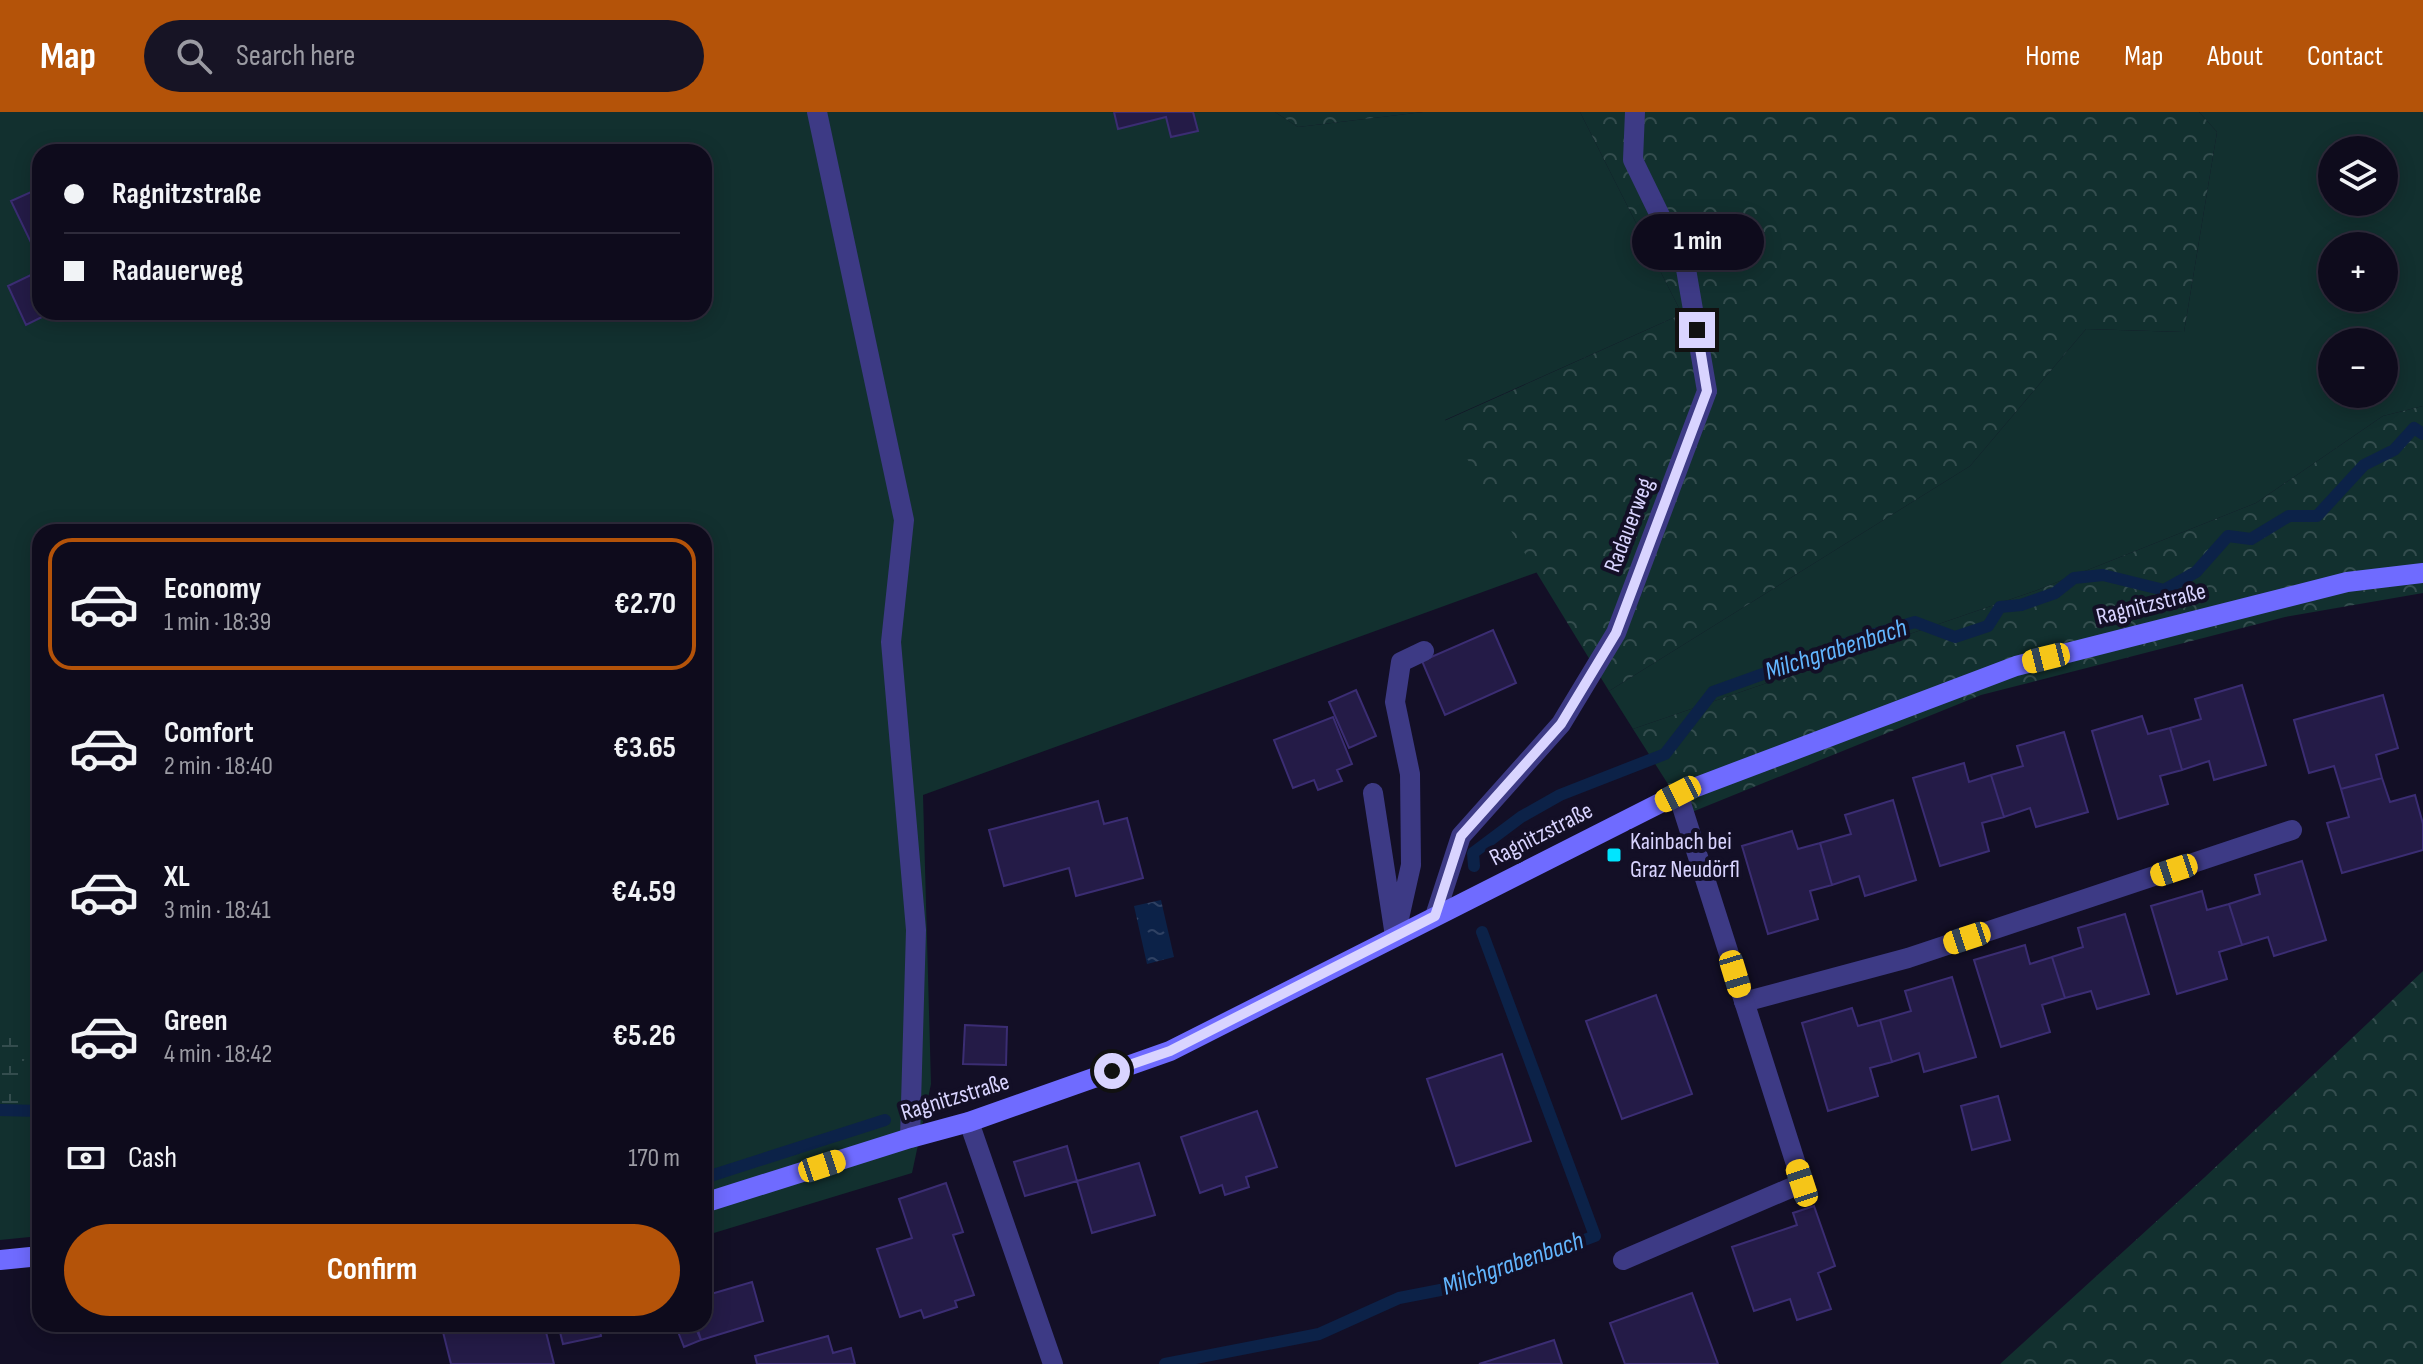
<!DOCTYPE html>
<meta charset="utf-8">
<style>
:root{--surface:#0e0b1c;--page:#171425;--text:#f1f3f6;--muted:#9b9ba3;--line:#2e2b3b;--accent:#b45309}
body{margin:0;font-family:"Sofia Sans Condensed",sans-serif;background:var(--page);color:var(--text);height:100vh;display:flex;flex-direction:column;font-size:30px;white-space:nowrap}
*{box-sizing:border-box;margin:0}
p{font-size:26px;color:var(--muted)}
.icon{flex:none;width:44px;height:44px;fill:none;stroke:currentColor;stroke-width:2;stroke-linecap:round;stroke-linejoin:round}
.map{position:relative;flex:1;overflow:hidden}
.panel{position:absolute;left:32px;top:412px;width:680px;height:808px;display:flex;flex-direction:column;background:var(--surface);border-radius:24px;box-shadow:0 4px 20px #0003,0 0 0 2px var(--line)}
.panel>*{flex:none}
.guide{position:absolute;left:32px;top:32px;width:680px;height:176px;border-radius:24px;box-shadow:0 4px 20px #0003,0 0 0 2px var(--line);display:grid;align-content:center;height:176px;padding:0 32px;background:var(--surface)}
.tools{position:absolute;left:2318px;top:24px;display:grid;gap:16px}
.tools a{display:grid;place-items:center;width:80px;height:80px;border-radius:50%;background:var(--surface);box-shadow:0 4px 20px #0003,0 0 0 2px var(--line);font-size:40px}
.end{position:absolute;width:36px;height:36px;margin:-18px;border:10px solid #d9d4ff;background:#111;box-shadow:0 0 0 4px #111}
.from{border-radius:50%}
.bubble{position:absolute;height:56px;border-radius:28px;background:var(--surface);box-shadow:0 4px 20px #0003,0 0 0 2px var(--line);font-size:26px;font-weight:700;line-height:56px;text-align:center}
.car{position:absolute;width:24px;height:48px;margin:-24px -12px;border-radius:10px;box-shadow:0 0 6px 2px #0007;background:linear-gradient(#f5c518 24%,#345 0 40%,#f5c518 0 76%,#345 0 86%,#f5c518 0)}
.guide b{display:flex;align-items:center;gap:28px;height:76px;font-size:30px}
.guide b+b{border-top:2px solid var(--line)}
.guide i{width:20px;height:20px;background:var(--text)}
ul{padding:14px 0 0;list-style:none}
li{display:flex;align-items:center;gap:24px;height:132px;margin:0 16px 12px;padding:0 16px;border:4px solid transparent;border-radius:24px}
li div{flex:1}
li b{display:block;font-size:30px}
li em{font-style:normal;font-weight:700}
li.active{border-color:var(--accent)}
li>.icon{width:72px;height:72px;stroke-width:1.5}
.pay{display:flex;align-items:center;gap:20px;height:88px;padding:0 32px;font-size:30px}
.pay p{margin-inline-start:auto}
.primary-button{display:flex;gap:16px;margin-top:auto;padding:16px 32px}
.primary-button a{flex:1;height:92px;border-radius:48px;background:var(--accent);color:#fff;font-size:32px;font-weight:700;line-height:92px;text-align:center}
header{display:flex;align-items:center;gap:48px;box-sizing:border-box;height:112px;padding:0 40px;background:var(--accent);color:#fff}
header strong{font-size:38px}
nav{display:flex;gap:44px;margin-inline-start:auto;font-size:28px}
.search{width:560px;height:72px;background:var(--page);display:flex;align-items:center;gap:20px;box-sizing:border-box;padding:0 28px;border-radius:44px;color:var(--muted);font-size:30px}
.map>svg:first-child{display:block}
.green{fill:#12302f;fill-rule:evenodd}
.forest{fill:url(#forest-crowns)}
.wetland{fill:url(#wetland-marsh)}
.water{fill:url(#water-ripples)}
.lines{fill:none;stroke-linecap:round;stroke-linejoin:round}
.stream{stroke:#0c2248;stroke-width:12}
.building{fill:#241b47;stroke:#3b2d73;stroke-width:2}
.service{stroke:#3d3a85;stroke-width:20}
.minor{stroke:#3d3a85;stroke-width:20}
.secondary{stroke:#6f6bff;stroke-width:20}
.route{stroke:#d9d4ff;stroke-width:10}
.poi-dot{fill:#00e5ff;stroke:#130f26;stroke-width:3}
.labels{text-anchor:middle;dominant-baseline:central;stroke-width:8;stroke-linejoin:round;paint-order:stroke}
.street-label{font-size:24px;fill:#d9d4ff;stroke:#130f26}
.poi-label{font-size:24px;fill:#d9d4ff;stroke:#130f26;text-anchor:start}
.water-label{font-size:26px;font-style:italic;fill:#62b6ff;stroke:#130f26}
</style>
<header>
<strong>Map</strong>
<div class="search"><svg class="icon" aria-label="search" viewBox="0 0 24 24"><circle cx="10" cy="10" r="6"/><path d="M15 15l6 6"/></svg>Search here</div>
<nav><a>Home</a><a>Map</a><a>About</a><a>Contact</a></nav>
</header>
<div class="map">
<svg width="2423" height="1252" viewBox="0 0 2423 1252">
<defs>
<pattern id="forest-crowns" width="20" height="18" patternUnits="userSpaceOnUse" patternTransform="scale(2)"><rect width="20" height="18" fill="#12302f"/><path d="M2 6a3 3 0 1 1 6 0M12 15a3 3 0 1 1 6 0" fill="none" stroke="#344d4e"/></pattern>
<pattern id="wetland-marsh" width="20" height="14" patternUnits="userSpaceOnUse" patternTransform="scale(2)"><rect width="20" height="14" fill="#12302f"/><path d="M1 5h8M5 5V1M11 12h8M15 12V8" fill="none" stroke="#344d4e"/></pattern>
<pattern id="water-ripples" width="26" height="14" patternUnits="userSpaceOnUse" patternTransform="scale(2)"><rect width="26" height="14" fill="#0c2248"/><path d="M2 4q2-2 4 0t4 0M15 11q2-2 4 0t4 0" fill="none" stroke="#2f4163"/></pattern>
</defs>
<rect width="100%" height="100%" fill="#130f26"/>
<!-- green -->
<path class="green" d="M0 0H1275L1298 15 1423 0H1580L1682 202 1445 308 1538 460 923 683 931 972 912 1061 704 1124V420H40V1124L0 1128ZM40 40H704V200H40Z
M2199 0H2423V294L2383 304 2256 391 2035 479 1633 617 1609 579 1970 354 2086 217 2184 220 2217 20ZM2332 38H2384V90H2332ZM2332 134H2384V186H2332ZM2332 230H2384V282H2332Z"/>
<!-- forest -->
<path class="forest" d="M1275 0H1423L1298 15Z
M1580 0H2199L2217 20 2184 220 2086 217 1970 354 1609 579 1444 309 1682 202Z
M2423 294V481L2285 505 1981 583 1687 702 1633 617 2035 479 2256 391 2383 304Z
M2423 859V1252H2000L2205 1065Z"/>
<!-- wetland -->
<path class="wetland" d="M0 908 28 927 19 975 24 999 0 998Z"/>
<!-- water -->
<path class="water" d="M1161 788 1174 845 1147 852 1134 794Z"/>
<g class="lines">
<!-- stream -->
<path class="stream" d="M1474 754 1473 741 1521 705 1560 683 1665 642 1713 580 1865 525 1915 510 1955 525 1988 514 2000 495 2021 493 2055 481 2074 466 2103 463 2164 478 2196 460 2228 424 2251 427 2289 404H2317L2364 353 2394 338 2414 316 2423 322
M0 998 40 999
M704 1066 885 1008
M1165 1252 1319 1222 1399 1186 1461 1174 1595 1124 1482 820"/>
</g>
<!-- building -->
<path class="building" d="M1114 0H1193L1198 19 1171 25 1166 5 1118 17Z
M40 76V144L38 145 11 89Z
M37 160 40 166V200H52L26 213 8 174Z
M1493 518 1516 571 1445 603 1422 549Z
M2242 573 2266 653 2214 668 2209 649 2182 658 2170 616 2201 607 2195 587Z
M1356 578 1376 624 1349 636 1329 590Z
M2383 583 2398 636 2376 643 2382 666 2341 677 2334 654 2309 661 2294 608Z
M2142 604 2148 622 2170 616 2182 658 2160 664 2168 692 2118 707 2092 619Z
M1333 605 1352 652 1337 658 1342 669 1318 678 1314 668 1293 676 1274 628Z
M2064 620 2088 700 2036 715 2030 696 2004 705 1991 663 2023 654 2017 634Z
M1964 651 1969 670 1991 663 2004 705 1982 711 1989 739 1940 754 1913 666Z
M2382 666 2390 690 2415 683 2423 712V738L2342 761 2327 711 2349 705 2341 677Z
M1893 688 1916 768 1865 784 1859 764 1832 773 1820 731 1851 722 1845 703Z
M1098 689 1104 712 1127 706 1143 766 1076 784 1069 756 1004 774 989 718Z
M1792 719 1798 737 1820 731 1832 773 1810 779 1818 807 1768 822 1742 734Z
M2302 749 2326 828 2274 844 2268 825 2242 833 2229 792 2260 782 2255 763Z
M2202 779 2207 798 2229 792 2242 833 2219 840 2227 867 2177 882 2151 794Z
M2125 802 2149 882 2097 897 2091 879 2065 886 2052 845 2083 835 2078 816Z
M2025 833 2030 852 2052 845 2065 886 2042 893 2050 920 2001 935 1974 848Z
M1952 865 1976 945 1924 960 1919 941 1892 950 1880 908 1911 899 1905 879Z
M1656 883 1692 982 1622 1007 1586 909Z
M1852 896 1858 914 1880 908 1892 950 1870 956 1878 984 1828 999 1802 911Z
M965 913 1007 915 1006 953 963 952Z
M1502 942 1531 1029 1456 1054 1427 967Z
M1998 984 2010 1028 1972 1038 1961 994Z
M1257 999 1277 1055 1246 1065 1249 1075 1225 1083 1222 1073 1200 1081 1181 1025Z
M1067 1034 1077 1069 1025 1084 1014 1050Z
M1139 1051 1155 1103 1092 1121 1077 1069Z
M946 1071 963 1120 953 1123 974 1183 955 1189 957 1195 924 1206 921 1198 900 1205 877 1137 912 1126 899 1087Z
M1814 1094 1835 1154 1818 1161 1831 1197 1797 1208 1790 1187 1754 1199 1732 1135 1797 1113 1793 1101Z
M752 1170 763 1209 701 1228 696 1212H704V1184Z
M1692 1181 1718 1252H1625L1610 1211Z
M478 1212H544L554 1252H451L443 1220Z
M558 1212H599L601 1224 563 1232Z
M675 1212H694L701 1228 684 1235Z
M828 1224 833 1241 851 1236 855 1252H757L755 1244Z
M1554 1228 1562 1252H1479Z"/>
<g class="lines">
<!-- service -->
<path class="service" d="M817 0 904 408 891 530 916 818 910 1026
M1373 681 1395 824 1411 753 1410 662 1395 590 1401 550 1424 539
M1435 804 1461 724 1561 612 1616 521 1707 279 1686 157 1633 48 1635 0
M1744 890 1908 846 2292 718"/>
<!-- minor -->
<path class="minor" d="M969 1010 1053 1252
M1623 1148 1802 1071 1678 682"/>
<!-- secondary -->
<path class="secondary" d="M704 1091 910 1026 969 1010 1170 939 1678 682 2016 554 2347 470 2423 461
M0 1148 40 1144"/>
</g>
<g class="lines">
<!-- route -->
<path class="route" d="M1112 959 1170 939 1435 804 1461 724 1561 612 1616 521 1707 279 1697 218"/>
</g>
<!-- markers -->
<rect class="poi-dot" x="1606" y="735" width="16" height="16" rx="4"/>
<g class="labels">
<!-- street labels -->
<g class="street-label">
<text transform="translate(1629 413) rotate(-69)">Radauerweg</text>
<text transform="translate(2151 492) rotate(-14)">Ragnitzstraße</text>
<text transform="translate(1541 722) rotate(-27)">Ragnitzstraße</text>
<text transform="translate(955 985) rotate(-17)">Ragnitzstraße</text>
</g>
<!-- poi labels -->
<g class="poi-label">
<text x="1630" y="729">Kainbach bei<tspan x="1630" dy="28">Graz Neudörfl</tspan></text>
</g>
<!-- water labels -->
<g class="water-label">
<text transform="translate(1836 538) rotate(-18)">Milchgrabenbach</text>
<text transform="translate(1513 1152) rotate(-19)">Milchgrabenbach</text>
</g>
</g>
</svg>
<div class="tools">
<a><svg class="icon" aria-label="layers" viewBox="0 0 24 24"><path d="M12 4l9 5-9 5-9-5zM3 14l9 5 9-5"/></svg></a>
<a>+</a>
<a>−</a>
</div>
<i class="end from" style="left:1112px;top:959px"></i>
<i class="end" style="left:1697px;top:218px"></i>
<div class="bubble" style="left:1632px;top:102px;width:132px">1 min</div>
<i class="car" style="left:2046px;top:546px;rotate:256deg"></i>
<i class="car" style="left:1678px;top:682px;rotate:243deg"></i>
<i class="car" style="left:2174px;top:758px;rotate:252deg"></i>
<i class="car" style="left:1967px;top:826px;rotate:252deg"></i>
<i class="car" style="left:1735px;top:862px;rotate:163deg"></i>
<i class="car" style="left:822px;top:1054px;rotate:72deg"></i>
<i class="car" style="left:1802px;top:1071px;rotate:342deg"></i>
<div class="guide">
<b><i class="from"></i>Ragnitzstraße</b>
<b><i></i>Radauerweg</b>
</div>
<section class="panel">
<ul>
<li class="active"><svg class="icon" aria-label="car" viewBox="0 0 24 24"><path d="M5 17H2v-5l4-1 3-4h7l3 4 3 1v5h-3M9 17h6M6 11h13"/><circle cx="7" cy="17" r="2"/><circle cx="17" cy="17" r="2"/></svg><div><b>Economy</b><p>1 min · 18:39</p></div><em>€2.70</em></li>
<li><svg class="icon" aria-label="car" viewBox="0 0 24 24"><path d="M5 17H2v-5l4-1 3-4h7l3 4 3 1v5h-3M9 17h6M6 11h13"/><circle cx="7" cy="17" r="2"/><circle cx="17" cy="17" r="2"/></svg><div><b>Comfort</b><p>2 min · 18:40</p></div><em>€3.65</em></li>
<li><svg class="icon" aria-label="car" viewBox="0 0 24 24"><path d="M5 17H2v-5l4-1 3-4h7l3 4 3 1v5h-3M9 17h6M6 11h13"/><circle cx="7" cy="17" r="2"/><circle cx="17" cy="17" r="2"/></svg><div><b>XL</b><p>3 min · 18:41</p></div><em>€4.59</em></li>
<li><svg class="icon" aria-label="car" viewBox="0 0 24 24"><path d="M5 17H2v-5l4-1 3-4h7l3 4 3 1v5h-3M9 17h6M6 11h13"/><circle cx="7" cy="17" r="2"/><circle cx="17" cy="17" r="2"/></svg><div><b>Green</b><p>4 min · 18:42</p></div><em>€5.26</em></li>
</ul>
<div class="pay"><svg class="icon" aria-label="cash" viewBox="0 0 24 24"><path d="M3 7h18v10H3z"/><circle cx="12" cy="12" r="2"/></svg>Cash<p>170 m</p></div>
<div class="primary-button"><a>Confirm</a></div>
</section>
</div>
